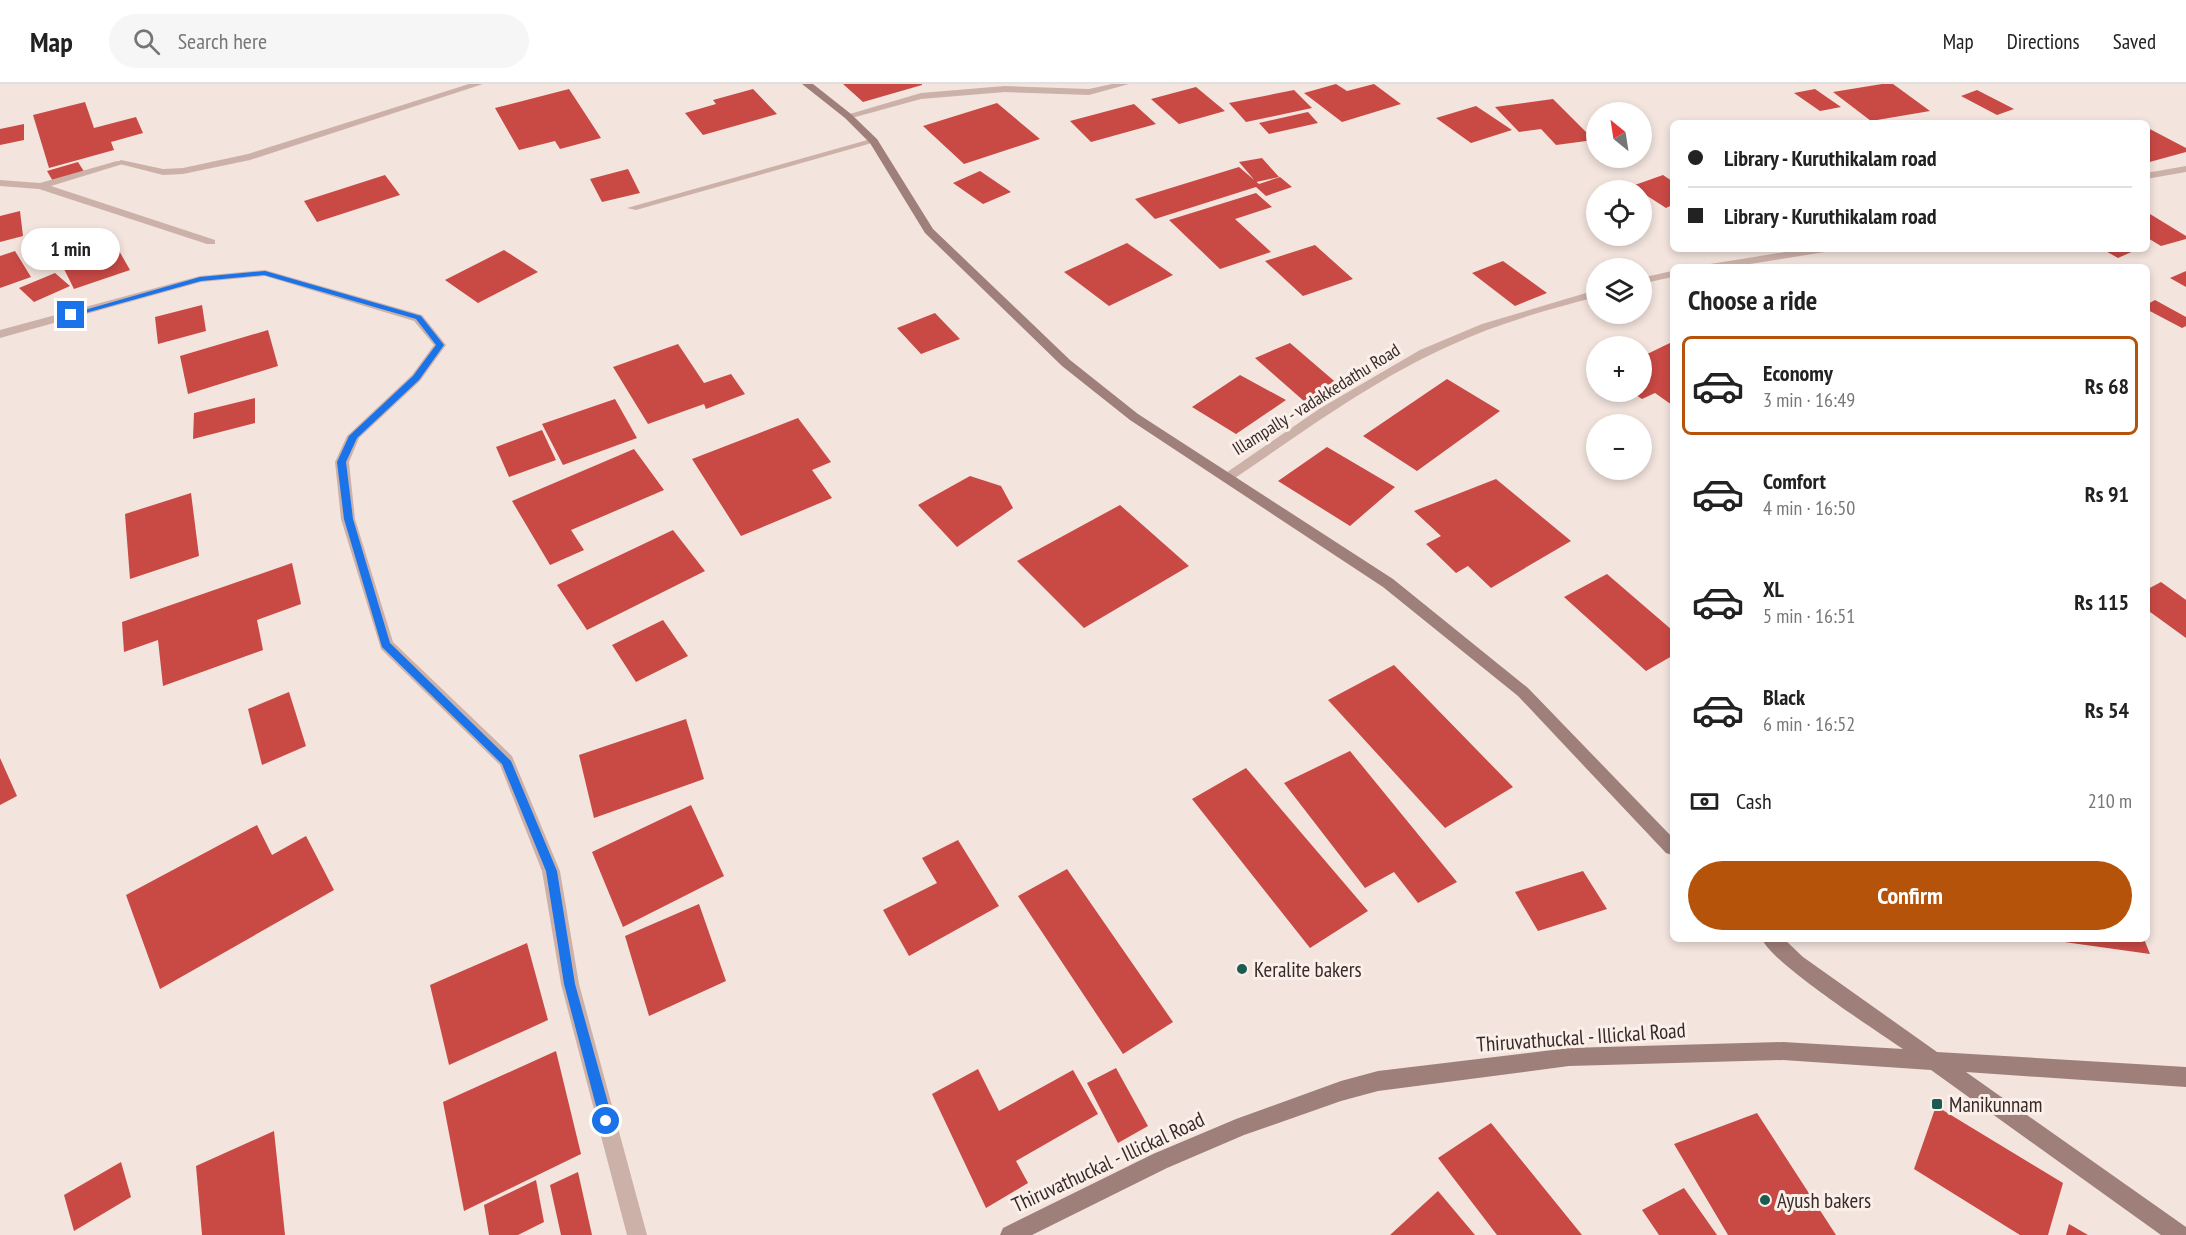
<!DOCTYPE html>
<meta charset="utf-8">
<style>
:root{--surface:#fff;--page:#f6f6f6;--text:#222;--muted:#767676;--line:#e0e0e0;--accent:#b45309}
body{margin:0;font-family:"PT Sans Narrow",sans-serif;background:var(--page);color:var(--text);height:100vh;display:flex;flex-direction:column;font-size:22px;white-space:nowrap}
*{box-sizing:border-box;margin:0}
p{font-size:20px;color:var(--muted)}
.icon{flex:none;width:33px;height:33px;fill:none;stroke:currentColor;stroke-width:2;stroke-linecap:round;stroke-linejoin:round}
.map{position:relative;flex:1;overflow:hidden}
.details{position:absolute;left:1670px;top:180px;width:480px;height:678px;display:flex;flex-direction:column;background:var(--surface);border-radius:9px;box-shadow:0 3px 9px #0003}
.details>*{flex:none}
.top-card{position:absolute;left:1670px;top:36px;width:480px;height:132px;border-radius:9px;box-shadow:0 3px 9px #0003;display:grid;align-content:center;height:132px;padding:0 18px;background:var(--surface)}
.needle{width:39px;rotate:330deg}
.fabs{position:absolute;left:1586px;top:18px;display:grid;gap:12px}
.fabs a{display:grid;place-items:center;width:66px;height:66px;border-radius:50%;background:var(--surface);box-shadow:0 3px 9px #0003;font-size:30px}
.end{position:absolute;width:27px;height:27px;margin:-14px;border:8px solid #1a73e8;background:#fff;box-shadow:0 0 0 3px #fff}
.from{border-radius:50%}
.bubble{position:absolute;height:42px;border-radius:21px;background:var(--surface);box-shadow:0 3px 9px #0003;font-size:20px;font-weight:700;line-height:42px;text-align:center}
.top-card b{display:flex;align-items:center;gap:21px;height:57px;font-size:22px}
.top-card b+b{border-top:2px solid var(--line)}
.top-card i{width:15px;height:15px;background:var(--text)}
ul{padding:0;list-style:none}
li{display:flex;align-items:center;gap:18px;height:99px;margin:0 12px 9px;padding:0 6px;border:3px solid transparent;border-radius:9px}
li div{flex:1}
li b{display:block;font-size:22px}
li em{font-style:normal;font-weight:700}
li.active{border-color:var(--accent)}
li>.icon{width:54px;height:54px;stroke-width:1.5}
h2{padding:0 18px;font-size:27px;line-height:72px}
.pay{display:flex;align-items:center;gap:15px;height:66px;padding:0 18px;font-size:22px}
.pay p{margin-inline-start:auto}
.action{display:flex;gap:12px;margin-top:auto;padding:12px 18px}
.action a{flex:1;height:69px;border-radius:36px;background:var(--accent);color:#fff;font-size:24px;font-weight:700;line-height:69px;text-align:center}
header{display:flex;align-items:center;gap:36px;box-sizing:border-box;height:84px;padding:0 30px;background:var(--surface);border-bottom:2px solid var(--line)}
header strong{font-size:28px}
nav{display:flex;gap:33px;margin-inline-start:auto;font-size:21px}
.search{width:420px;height:54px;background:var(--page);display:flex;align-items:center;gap:15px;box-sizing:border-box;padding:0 21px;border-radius:33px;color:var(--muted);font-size:22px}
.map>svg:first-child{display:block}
.building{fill:#c94945}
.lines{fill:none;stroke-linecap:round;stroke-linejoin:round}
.lane{fill:#ccb1a8;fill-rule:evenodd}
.street{fill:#ccb1a8;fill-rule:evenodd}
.secondary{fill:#9f7f79;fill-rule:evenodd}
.route{fill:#1a73e8}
.poi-dot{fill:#1d5b52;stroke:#faefe9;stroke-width:2}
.labels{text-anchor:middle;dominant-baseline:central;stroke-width:6;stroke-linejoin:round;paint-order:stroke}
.street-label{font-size:18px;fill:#382a29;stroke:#faefe9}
.near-poi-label{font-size:21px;fill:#382a29;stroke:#faefe9;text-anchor:start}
.near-street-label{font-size:21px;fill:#382a29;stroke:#faefe9}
</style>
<header>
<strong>Map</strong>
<div class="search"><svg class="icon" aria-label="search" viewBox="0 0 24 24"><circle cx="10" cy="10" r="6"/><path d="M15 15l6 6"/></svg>Search here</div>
<nav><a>Map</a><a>Directions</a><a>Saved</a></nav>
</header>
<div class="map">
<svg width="2186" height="1151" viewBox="0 0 2186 1151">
<rect width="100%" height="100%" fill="#f3e4dd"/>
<!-- building -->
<path class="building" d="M843 0H922V1L863 18Z
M1336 0 1347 7 1374 0 1401 20 1342 38 1304 9Z
M1882 0H1893L1930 27 1871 37 1833 8Z
M1196 3 1225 27 1179 40 1151 15Z
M569 5 601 54 560 65 555 57 519 66 495 24Z
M753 5 777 30 703 51 685 29 716 20 713 16Z
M1815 5 1841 23 1820 27 1794 9Z
M1294 6 1312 24 1246 38 1229 19Z
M1977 6 2014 25 1997 31 1961 12Z
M1553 15 1594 56 1556 61 1541 45 1519 48 1495 23Z
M85 18 94 44 136 33 143 49 111 58 114 66 49 84 33 31Z
M997 19 1040 55 964 80 923 42Z
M1134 20 1156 40 1091 58 1070 37Z
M1476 22 1512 46 1471 59 1436 34Z
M1308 28 1318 39 1269 50 1259 39Z
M24 40V56L0 61V45Z
M2146 43 2186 64V68L2146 79Z
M1262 74 1279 93 1256 98 1239 78Z
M78 78 85 89 54 99 47 87Z
M1239 83 1259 100 1280 93 1292 103 1266 112 1256 103 1155 135 1135 115Z
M628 85 640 109 602 118 590 95Z
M980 87 1011 108 983 120 953 99Z
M385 91 400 111 317 138 304 117Z
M1663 91 1672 97V121L1666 124 1632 102Z
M1256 109 1272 123 1235 135 1271 168 1220 185 1169 136Z
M20 127 23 152 0 158V132Z
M2150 130 2186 152V155L2161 162 2146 153V131Z
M1127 159 1173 191 1109 222 1064 188Z
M1315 161 1353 195 1303 212 1265 177Z
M118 165 130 186 74 205 63 183Z
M2102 165H2138L2118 174Z
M504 166 538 188 478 219 445 196Z
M15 167 31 193 0 204V172Z
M1503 177 1547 209 1515 222 1472 189Z
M2186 187V203L2170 194Z
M55 189 70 202 34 218 19 204Z
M2155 216 2186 233V242L2182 244 2146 225V221Z
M202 221 206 247 158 260 155 233Z
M935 229 960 255 921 270 897 244Z
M268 246 278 282 188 310 180 272Z
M1672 258V321L1655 309 1642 315 1631 308H1641V273Z
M1290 259 1340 302 1305 318 1255 274Z
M678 260 704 299 731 290 745 310 706 325 704 320 648 340 613 283Z
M1240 291 1286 316 1236 350 1192 323Z
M1447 295 1500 327 1417 387 1363 352Z
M255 314V339L193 355 194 329Z
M615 315 637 354 563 381 542 340Z
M798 334 831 378 812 386 832 414 741 452 692 375Z
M542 346 556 376 509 393 496 363Z
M1327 363 1395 403 1350 442 1278 397Z
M634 365 664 406 571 446 584 466 550 481 512 417Z
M970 392 1001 402 1013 424 957 463 918 421Z
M1496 395 1571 457 1491 504 1468 482 1456 489 1426 460 1441 452 1414 427Z
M191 409 199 472 130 495 125 430Z
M1120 421 1189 482 1084 544 1017 477Z
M673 446 705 487 587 546 557 501Z
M292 479 301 520 257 536 263 566 163 602 158 556 124 568 122 538Z
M1607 490 1672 546V572L1646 587 1564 513Z
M2161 498 2186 516V554L2146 525V506Z
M663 536 688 572 636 598 612 561Z
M1394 581 1513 703 1445 744 1328 616Z
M289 608 306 662 262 681 248 625Z
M686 635 704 695 594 734 579 671Z
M1350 667 1457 798 1418 819 1394 788 1365 804 1284 699Z
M0 674 17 712 0 721Z
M1246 684 1368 827 1310 864 1192 715Z
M691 721 724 792 623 843 592 768Z
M257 741 272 771 306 752 334 806 160 905 126 811Z
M958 756 999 822 909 872 883 826 937 799 922 774Z
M1067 785 1173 938 1123 970 1018 812Z
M1583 787 1607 825 1538 847 1515 808Z
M699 820 726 897 649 932 625 852Z
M2050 855H2144L2150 870 2050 856Z
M527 859 548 936 449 981 430 901Z
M556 967 581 1070 464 1127 443 1018Z
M1116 984 1148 1042 1118 1059 1087 999Z
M978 985 999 1027 1073 986 1098 1030 1016 1077 1028 1099 986 1124 932 1010Z
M1936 1022 2063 1099 2048 1151H2020L1914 1085Z
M1757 1029 1836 1151H1728L1674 1060Z
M1491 1039 1582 1151H1497L1438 1074Z
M274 1047 285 1151H202L196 1082Z
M121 1078 131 1113 74 1147 64 1111Z
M578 1088 592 1151H561L550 1101Z
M536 1096 544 1138 518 1151H489L484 1121Z
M1684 1104 1717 1151H1659L1642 1126Z
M1438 1107 1475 1151H1390Z
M2069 1140 2088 1151H2066Z"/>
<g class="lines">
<!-- lane -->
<path class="lane" d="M469 0H483L250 76 183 90 163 91 116 79 121 76 163 85 183 84 248 70Z
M871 55 879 57 636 126 627 124Z"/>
<!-- street -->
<path class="street" d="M1112 0H1129L1089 11 1005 8 921 15 848 35 843 32 921 9 1005 2 1089 5Z
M117 77 126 79 51 102 215 156V160H207L39 105 0 102V96L40 99Z
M2186 82V88L2146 95V89Z
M1804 165H1830L1825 168 1731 183H1704L1710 180Z
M265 186 422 231 446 261 420 297 359 354 349 378 355 435 393 558 512 672 560 787 579 900 647 1151H627L561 900 542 787 500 681 381 565 341 435 335 378 347 352 412 291 434 261 414 237 265 192 201 198 0 254V246L200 192Z
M1672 187V193L1641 200V194Z
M1596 206V213C1546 226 1496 240 1449 262 1371 297 1302 349 1232 396H1222L1220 393 1319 325 1420 266 1482 240Z"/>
<!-- secondary -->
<path class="secondary" d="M802 0H813L851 30 877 55 933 145 1070 276 1138 330 1393 495 1528 604 1672 753V771L1666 769 1518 612 1383 503 1130 336 1062 282 925 149 870 59 845 34Z
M1762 855H1784L1803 873 1937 968 2186 983V1003L1966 988 2186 1143V1151H2161L1931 986 1783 976 1569 982 1378 1007 1341 1017 1244 1051 1167 1084 1032 1151H1000L1003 1144 1153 1070 1236 1035 1341 997 1378 987 1569 964 1783 958 1903 965C1874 945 1774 881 1762 855Z"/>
</g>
<!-- route -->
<path class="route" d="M265 187 421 232 444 261 419 296 357 354 346 378 353 435 390 559 511 677 557 787 575 900 613 1037 611 1042 606 1043 602 1042 600 1037 564 900 546 787 502 680 382 563 344 435 337 378 349 352 413 292 436 261 416 235 264 191 201 197 71 233 67 231 200 193Z"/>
<!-- markers -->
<g class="poi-dot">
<circle cx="1242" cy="885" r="6"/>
<rect x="1931" y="1014" width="12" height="12" rx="3"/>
<circle cx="1765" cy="1116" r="6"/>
</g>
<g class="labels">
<!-- street labels -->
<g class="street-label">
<text transform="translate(1316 315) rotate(-32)">Illampally - vadakkedathu Road</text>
</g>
<!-- near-poi labels -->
<g class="near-poi-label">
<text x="1254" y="885">Keralite bakers</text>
<text x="1949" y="1020">Manikunnam</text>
<text x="1777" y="1116">Ayush bakers</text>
</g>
<!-- near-street labels -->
<g class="near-street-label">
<text transform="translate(1581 953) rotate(-4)">Thiruvathuckal - Illickal Road</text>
<text transform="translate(1108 1078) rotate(-25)">Thiruvathuckal - Illickal Road</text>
</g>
</g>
</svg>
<div class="fabs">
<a><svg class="needle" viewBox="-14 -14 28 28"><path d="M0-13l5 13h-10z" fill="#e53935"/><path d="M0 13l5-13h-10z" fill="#767676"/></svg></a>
<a><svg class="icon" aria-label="locate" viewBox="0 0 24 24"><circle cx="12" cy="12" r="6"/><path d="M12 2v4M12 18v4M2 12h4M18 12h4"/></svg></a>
<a><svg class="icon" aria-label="layers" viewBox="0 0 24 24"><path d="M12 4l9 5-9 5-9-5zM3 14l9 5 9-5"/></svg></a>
<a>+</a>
<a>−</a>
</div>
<i class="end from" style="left:606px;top:1037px"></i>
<i class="end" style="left:71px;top:231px"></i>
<div class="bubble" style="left:21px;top:144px;width:99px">1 min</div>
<div class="top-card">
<b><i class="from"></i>Library - Kuruthikalam road</b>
<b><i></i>Library - Kuruthikalam road</b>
</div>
<section class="details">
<h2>Choose a ride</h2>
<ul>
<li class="active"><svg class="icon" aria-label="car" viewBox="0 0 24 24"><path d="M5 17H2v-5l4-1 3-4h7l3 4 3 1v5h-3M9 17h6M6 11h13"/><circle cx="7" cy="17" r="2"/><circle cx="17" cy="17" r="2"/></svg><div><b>Economy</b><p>3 min · 16:49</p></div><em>Rs 68</em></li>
<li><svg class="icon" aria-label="car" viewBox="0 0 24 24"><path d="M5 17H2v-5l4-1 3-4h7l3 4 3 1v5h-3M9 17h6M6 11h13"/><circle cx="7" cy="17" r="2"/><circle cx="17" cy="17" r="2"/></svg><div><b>Comfort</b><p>4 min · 16:50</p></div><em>Rs 91</em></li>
<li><svg class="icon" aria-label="car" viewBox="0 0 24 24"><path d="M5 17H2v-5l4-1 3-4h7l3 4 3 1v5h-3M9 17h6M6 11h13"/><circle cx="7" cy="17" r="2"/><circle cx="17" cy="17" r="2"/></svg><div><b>XL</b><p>5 min · 16:51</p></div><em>Rs 115</em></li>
<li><svg class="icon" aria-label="car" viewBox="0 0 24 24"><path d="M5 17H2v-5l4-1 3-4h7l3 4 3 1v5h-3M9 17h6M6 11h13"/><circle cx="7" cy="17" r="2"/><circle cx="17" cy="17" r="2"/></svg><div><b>Black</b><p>6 min · 16:52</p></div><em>Rs 54</em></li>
</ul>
<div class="pay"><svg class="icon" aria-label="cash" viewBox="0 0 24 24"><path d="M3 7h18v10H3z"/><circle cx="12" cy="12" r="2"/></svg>Cash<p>210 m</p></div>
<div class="action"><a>Confirm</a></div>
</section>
</div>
